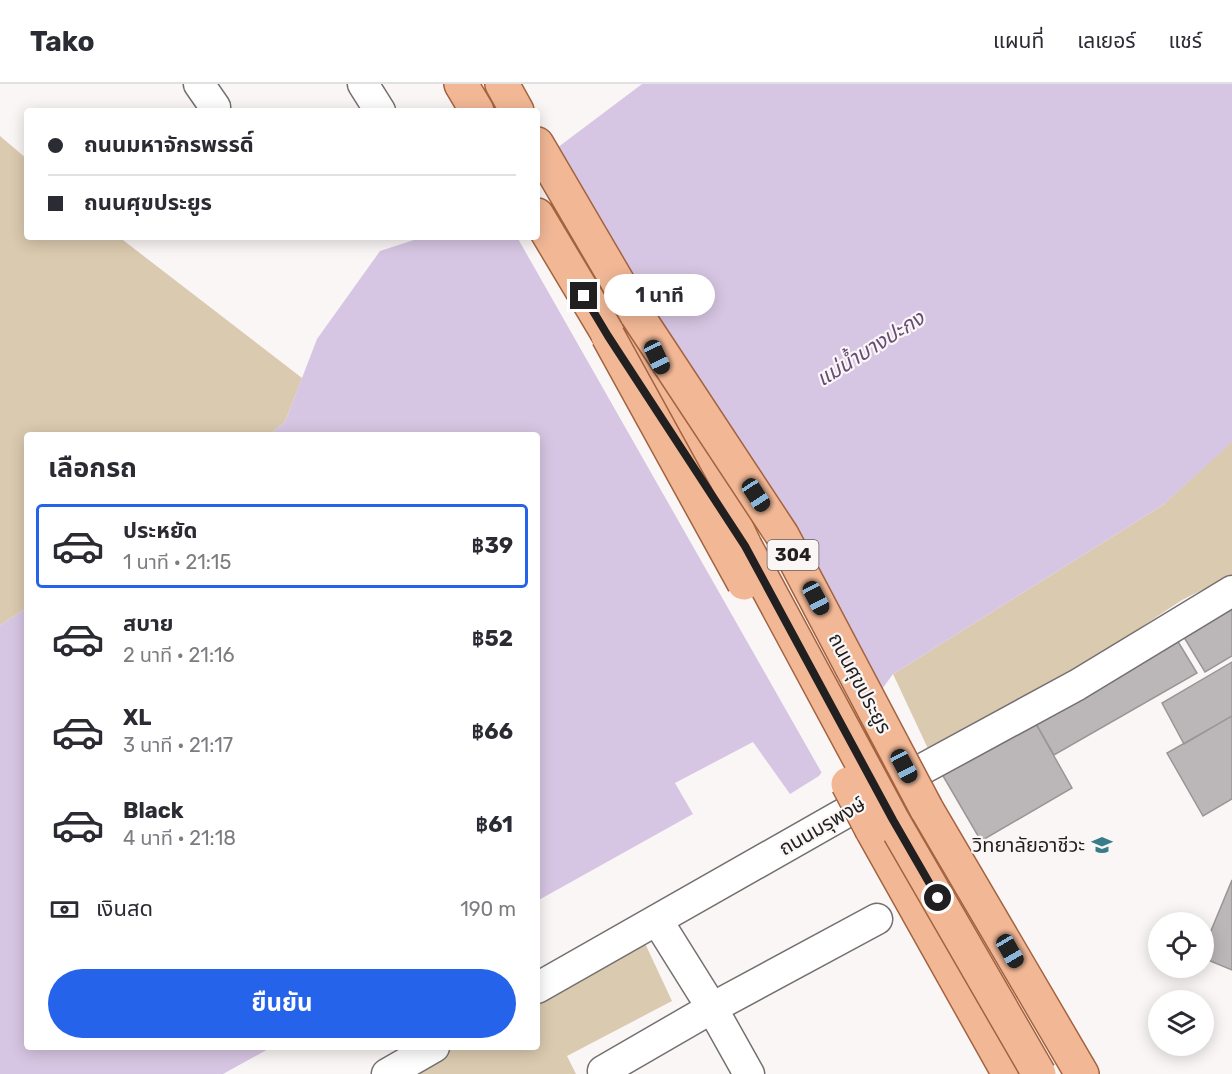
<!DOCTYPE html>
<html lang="th">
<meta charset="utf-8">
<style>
:root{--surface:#fff;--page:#f2f2f3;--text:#2b2b33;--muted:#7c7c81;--line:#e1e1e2;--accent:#2563eb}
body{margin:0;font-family:Rubik,"Noto Sans Thai",sans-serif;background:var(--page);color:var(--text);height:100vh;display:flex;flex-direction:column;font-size:22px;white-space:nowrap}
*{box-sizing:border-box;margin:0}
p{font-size:20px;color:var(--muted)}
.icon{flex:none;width:33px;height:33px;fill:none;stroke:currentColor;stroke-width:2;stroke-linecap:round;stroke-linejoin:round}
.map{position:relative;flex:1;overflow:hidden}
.details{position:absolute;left:24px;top:348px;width:516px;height:618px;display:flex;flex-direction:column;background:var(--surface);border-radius:6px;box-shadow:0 3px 15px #0003}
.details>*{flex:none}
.top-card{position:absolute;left:24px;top:24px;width:516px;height:132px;border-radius:6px;box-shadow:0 3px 15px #0003;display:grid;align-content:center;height:132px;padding:0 24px;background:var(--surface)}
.controls{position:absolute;left:1148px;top:828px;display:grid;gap:12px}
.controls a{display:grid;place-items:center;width:66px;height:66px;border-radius:50%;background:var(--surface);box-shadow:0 3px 15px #0003;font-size:30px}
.end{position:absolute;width:27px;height:27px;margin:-14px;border:8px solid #211f1f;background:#fff;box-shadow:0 0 0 3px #fff}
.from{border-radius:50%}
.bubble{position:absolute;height:42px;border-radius:21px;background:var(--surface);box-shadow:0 3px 15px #0003;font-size:20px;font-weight:700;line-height:42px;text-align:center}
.car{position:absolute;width:18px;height:36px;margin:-18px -9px;border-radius:8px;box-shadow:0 0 4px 2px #0007;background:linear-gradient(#222 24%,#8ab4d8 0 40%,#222 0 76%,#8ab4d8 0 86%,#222 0)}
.top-card b{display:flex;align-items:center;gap:21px;height:57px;font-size:22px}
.top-card b+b{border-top:2px solid var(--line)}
.top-card i{width:15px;height:15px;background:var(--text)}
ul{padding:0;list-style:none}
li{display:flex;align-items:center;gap:18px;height:84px;margin:0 12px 9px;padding:0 12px;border:3px solid transparent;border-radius:6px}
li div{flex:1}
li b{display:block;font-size:22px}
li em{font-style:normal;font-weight:700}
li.on{border-color:var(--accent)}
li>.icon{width:54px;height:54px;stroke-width:1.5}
h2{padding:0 24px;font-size:27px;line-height:72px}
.pay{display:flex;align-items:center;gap:15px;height:66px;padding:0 24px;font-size:22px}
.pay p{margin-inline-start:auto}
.action{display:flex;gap:12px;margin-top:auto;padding:12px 24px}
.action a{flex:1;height:69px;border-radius:36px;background:var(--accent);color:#fff;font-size:24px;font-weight:700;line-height:69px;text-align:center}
header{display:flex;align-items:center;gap:36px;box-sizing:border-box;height:84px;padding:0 30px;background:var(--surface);border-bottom:2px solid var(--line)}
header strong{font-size:28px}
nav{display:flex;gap:33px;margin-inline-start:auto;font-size:21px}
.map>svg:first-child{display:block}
.green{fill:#dacaaf}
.water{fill:#d7c6e3}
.pier{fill:#fbf6f6}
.building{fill:#bbb6b8;stroke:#9a9597;stroke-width:1.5}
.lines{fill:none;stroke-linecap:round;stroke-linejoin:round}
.minor-casing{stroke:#757070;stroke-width:33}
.major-casing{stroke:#a3633f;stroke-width:36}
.minor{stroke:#fff;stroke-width:30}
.major{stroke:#f2b896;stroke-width:33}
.major-bridge-casing{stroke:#a3633f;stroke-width:36;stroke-linecap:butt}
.major-bridge{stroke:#f2b896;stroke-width:33}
.route{stroke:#211f1f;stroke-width:8}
.labels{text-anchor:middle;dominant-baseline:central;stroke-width:4.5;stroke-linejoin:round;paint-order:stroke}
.shield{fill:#fbf6f6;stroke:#626060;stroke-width:1.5}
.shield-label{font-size:18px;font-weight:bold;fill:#211f1f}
.street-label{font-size:20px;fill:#211f1f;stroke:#fbf6f6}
.poi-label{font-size:20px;fill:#211f1f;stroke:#fbf6f6;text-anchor:end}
.water-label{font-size:21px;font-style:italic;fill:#654c76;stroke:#fbf6f6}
</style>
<header>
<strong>Tako</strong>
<nav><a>แผนที่</a><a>เลเยอร์</a><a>แชร์</a></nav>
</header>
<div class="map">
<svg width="1232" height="990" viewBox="0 0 1232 990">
<rect width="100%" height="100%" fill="#fbf6f6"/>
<!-- green -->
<path class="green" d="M0 52 27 75V153H119L302 294 285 338 269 351H27V524L0 541Z
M1232 357V491L1182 516 1090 577 930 669 893 590 1163 421Z
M643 855 672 917 567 972 576 990H403L451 963H537V914Z"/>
<!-- water -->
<path class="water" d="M642 0H1232V358L1163 421 893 590 819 692 790 710 753 658 675 699 693 730 537 817V351H269L285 338 317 255 380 167 423 153H537V79Z
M27 524V963H272L223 990H0V541Z"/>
<!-- pier -->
<path class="pier" d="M556 60 878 616 823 691 517 153H537V75Z"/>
<!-- building -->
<path class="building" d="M1232 520V572L1205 588 1182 550Z
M1174 551 1197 589 1054 671 1032 633Z
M1232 578V632L1184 660 1162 619Z
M1232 632V715L1203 732 1167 669Z
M1032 633 1072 704 981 757 939 685Z
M1232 796V886L1203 874V866Z"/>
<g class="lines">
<!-- minor casing -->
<g class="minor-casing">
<path id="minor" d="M199 0 215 23 214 27
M363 0 380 27
M657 836 712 924 749 990
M537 904 926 683 1077 601 1232 507
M387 990 434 963
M605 990 603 987 712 924 877 835"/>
</g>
<!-- major casing -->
<g class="major-casing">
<path id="major" d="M461 0 477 27
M502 0 517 27
M537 60 637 231 745 462
M537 131 623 275
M926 724 1082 990
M872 746 1009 990"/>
</g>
<!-- minor -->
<use href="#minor" class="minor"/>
<!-- major -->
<use href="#major" class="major"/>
<!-- major-bridge casing -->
<g class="major-bridge-casing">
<path id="major-bridge" d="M637 231 782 451 926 724
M608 252 744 499
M745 462 893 737 1039 990
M848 700 872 746"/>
</g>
<!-- major-bridge -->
<use href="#major-bridge" class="major-bridge"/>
</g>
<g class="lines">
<!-- route -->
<path class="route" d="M584 212 608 252 745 462 893 736 938 814"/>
</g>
<!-- icons -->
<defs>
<g id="university-bare" transform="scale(1.62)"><path d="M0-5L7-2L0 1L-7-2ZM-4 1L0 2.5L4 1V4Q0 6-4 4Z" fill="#387c8a" stroke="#fbf6f6" stroke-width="2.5" paint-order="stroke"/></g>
</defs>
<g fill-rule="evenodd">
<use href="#university-bare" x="1102" y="761"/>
</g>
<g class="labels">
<!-- shield labels -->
<rect class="shield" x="767.5" y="456" width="51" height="30" rx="4.5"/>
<g class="shield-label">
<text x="793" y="471">304</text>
</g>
<!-- street labels -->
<g class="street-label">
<text transform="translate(860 599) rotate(62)">ถนนศุขประยูร</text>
<text transform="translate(822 742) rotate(-30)">ถนนมรุพงษ์</text>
</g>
<!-- poi labels -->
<g class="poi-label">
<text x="1085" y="761">วิทยาลัยอาชีวะ</text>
</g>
<!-- water labels -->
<g class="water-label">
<text transform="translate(870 264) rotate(-32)">แม่น้ำบางปะกง</text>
</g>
</g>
</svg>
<div class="controls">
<a><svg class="icon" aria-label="locate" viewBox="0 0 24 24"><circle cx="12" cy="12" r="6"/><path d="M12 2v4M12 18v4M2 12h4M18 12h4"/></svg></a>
<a><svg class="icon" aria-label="layers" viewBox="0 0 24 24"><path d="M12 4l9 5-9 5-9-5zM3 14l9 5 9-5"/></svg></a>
</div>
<i class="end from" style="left:938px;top:814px"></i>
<i class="end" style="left:584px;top:212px"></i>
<div class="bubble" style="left:604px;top:190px;width:111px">1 นาที</div>
<i class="car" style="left:657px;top:273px;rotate:155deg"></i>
<i class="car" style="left:756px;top:411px;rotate:147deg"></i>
<i class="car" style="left:816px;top:514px;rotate:152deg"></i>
<i class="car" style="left:904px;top:682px;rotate:152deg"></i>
<i class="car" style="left:1010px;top:867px;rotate:150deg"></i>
<div class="top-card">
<b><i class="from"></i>ถนนมหาจักรพรรดิ์</b>
<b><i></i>ถนนศุขประยูร</b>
</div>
<section class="details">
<h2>เลือกรถ</h2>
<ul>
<li class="on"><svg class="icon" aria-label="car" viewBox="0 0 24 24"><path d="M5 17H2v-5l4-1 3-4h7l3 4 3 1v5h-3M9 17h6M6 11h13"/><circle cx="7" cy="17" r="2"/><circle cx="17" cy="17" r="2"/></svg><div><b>ประหยัด</b><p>1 นาที · 21:15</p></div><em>฿39</em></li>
<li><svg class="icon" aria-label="car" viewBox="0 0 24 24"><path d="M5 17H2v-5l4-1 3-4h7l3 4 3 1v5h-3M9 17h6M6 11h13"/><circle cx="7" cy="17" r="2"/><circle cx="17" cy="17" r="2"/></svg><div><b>สบาย</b><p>2 นาที · 21:16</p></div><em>฿52</em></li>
<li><svg class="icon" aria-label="car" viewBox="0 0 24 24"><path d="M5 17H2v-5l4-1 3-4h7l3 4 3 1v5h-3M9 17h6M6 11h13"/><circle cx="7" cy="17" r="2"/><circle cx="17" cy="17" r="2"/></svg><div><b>XL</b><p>3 นาที · 21:17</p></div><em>฿66</em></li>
<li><svg class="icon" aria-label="car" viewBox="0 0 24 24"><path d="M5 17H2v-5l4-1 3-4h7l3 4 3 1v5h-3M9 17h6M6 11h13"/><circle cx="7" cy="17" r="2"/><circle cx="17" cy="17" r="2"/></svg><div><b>Black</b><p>4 นาที · 21:18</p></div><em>฿61</em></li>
</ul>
<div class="pay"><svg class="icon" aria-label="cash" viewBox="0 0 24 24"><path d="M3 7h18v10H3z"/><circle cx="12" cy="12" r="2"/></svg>เงินสด<p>190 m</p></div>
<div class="action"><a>ยืนยัน</a></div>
</section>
</div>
